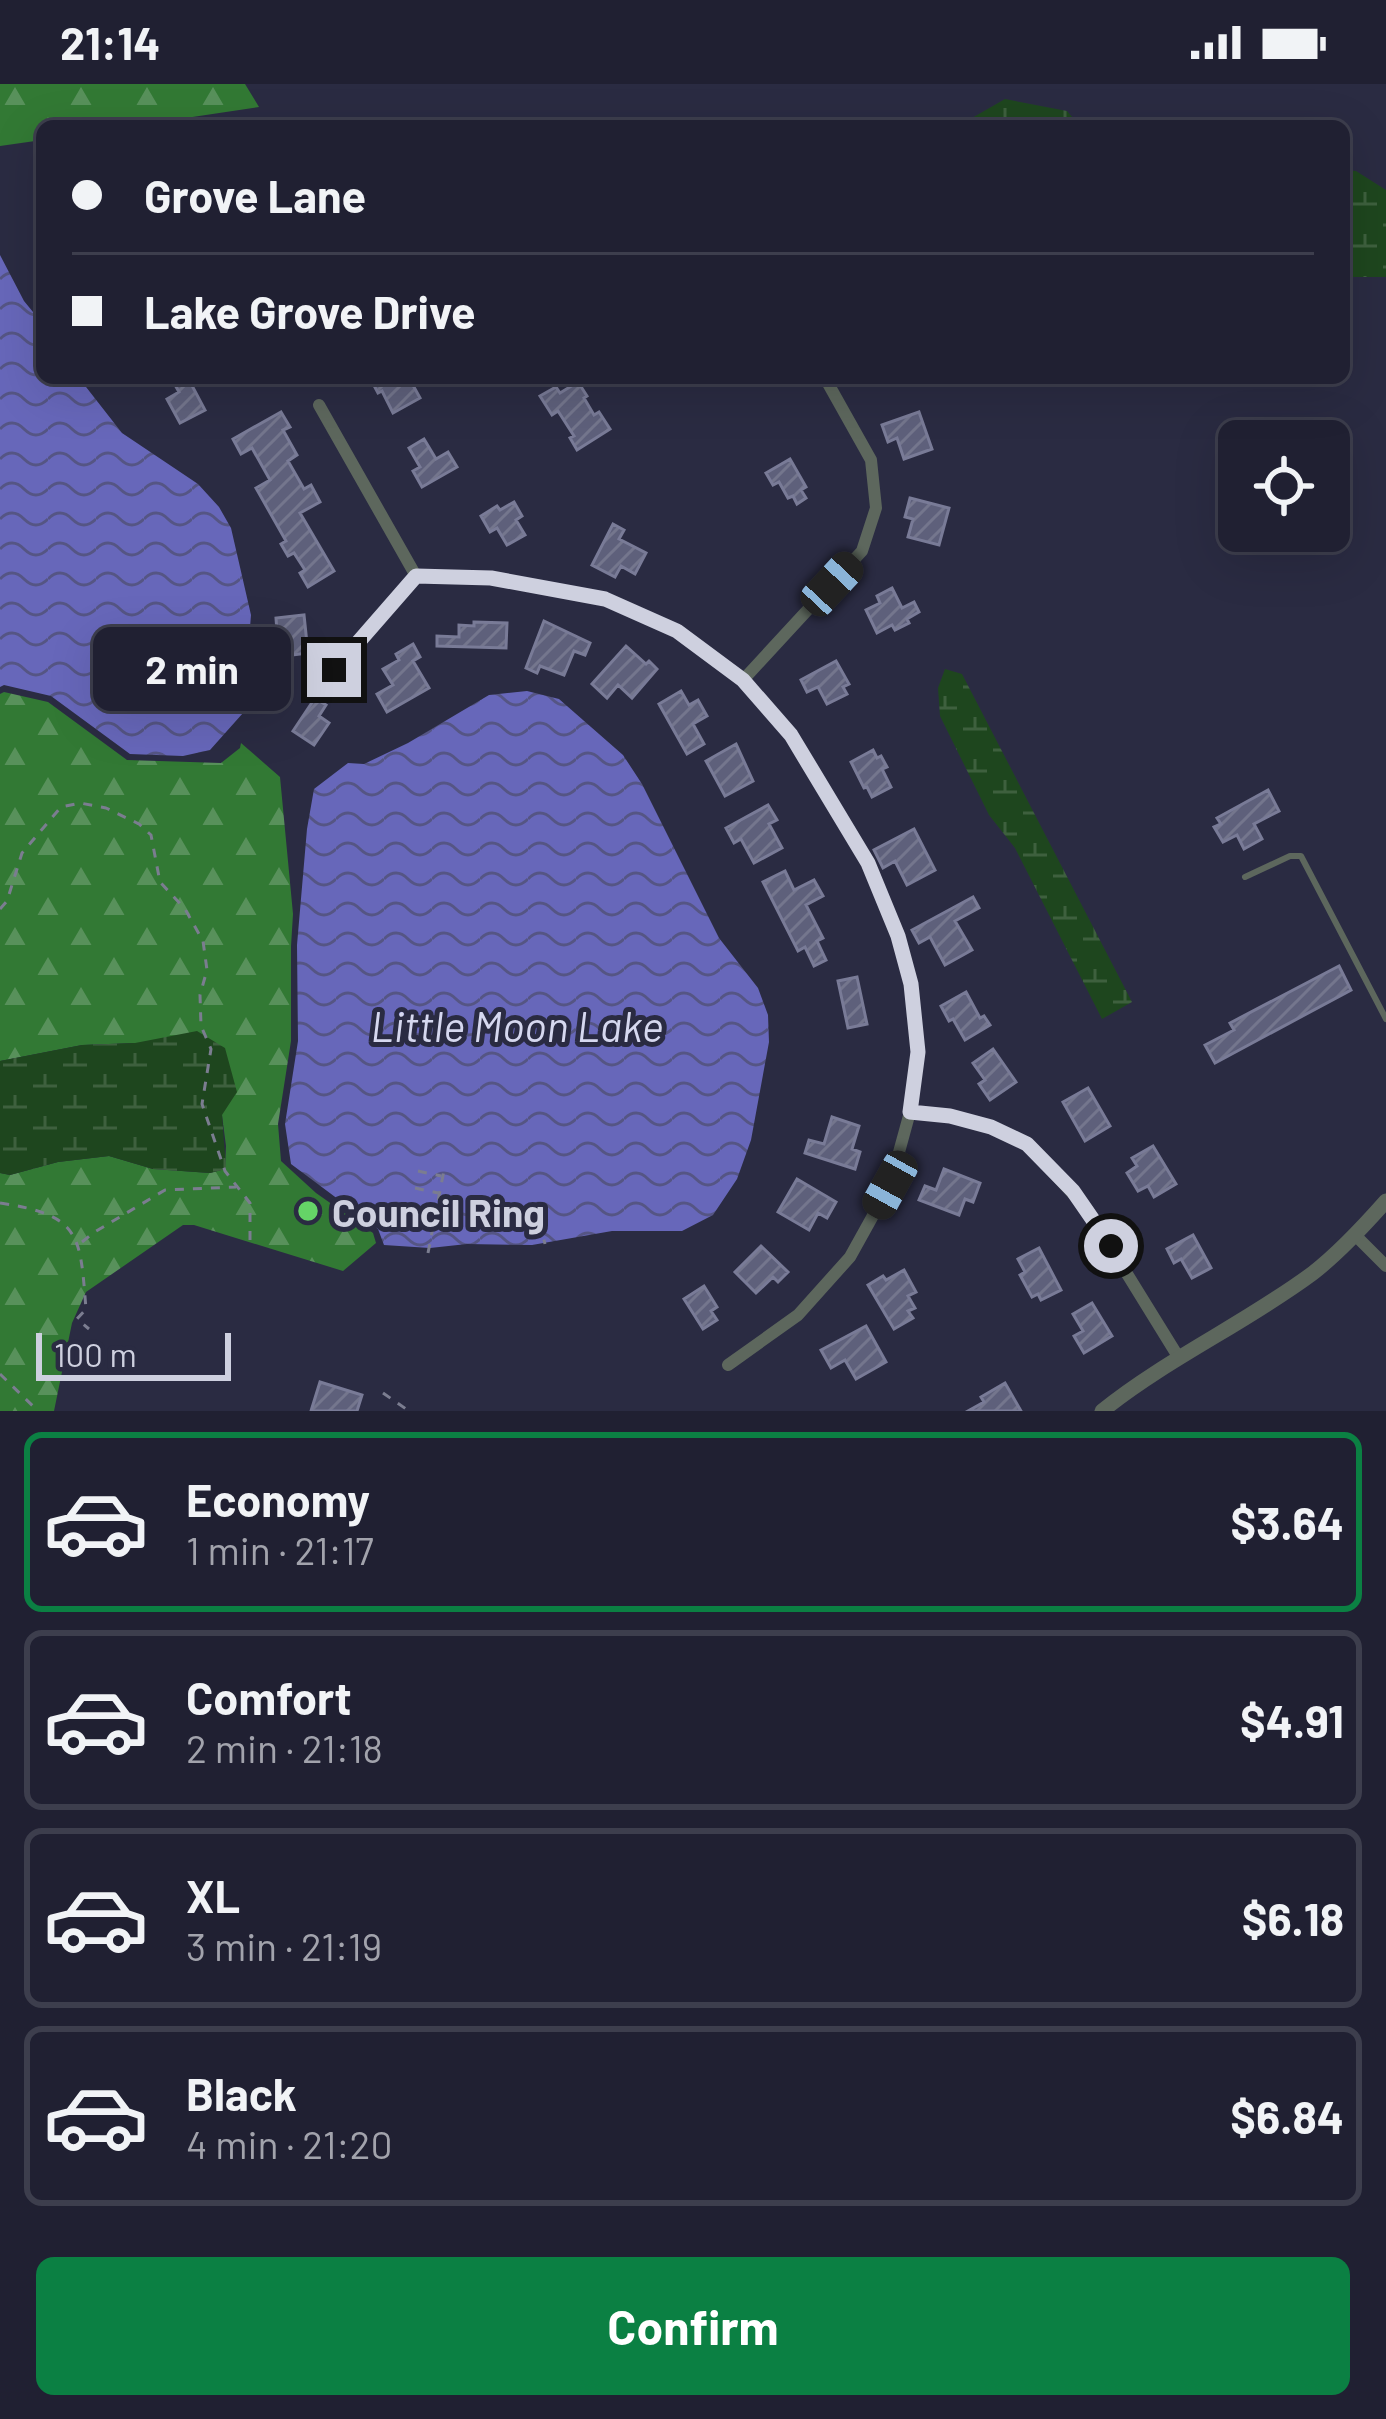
<!DOCTYPE html>
<meta charset="utf-8">
<style>
:root{--surface:#202032;--page:#2d2d3e;--text:#f1f3f6;--muted:#a2a3ac;--line:#3d3e4d;--accent:#0b8043}
body{margin:0;font-family:Barlow,sans-serif;background:var(--page);color:var(--text);height:100vh;display:flex;flex-direction:column;font-size:45px;white-space:nowrap}
*{box-sizing:border-box;margin:0}
p{font-size:39px;color:var(--muted)}
.icon{flex:none;width:66px;height:66px;fill:none;stroke:currentColor;stroke-width:2;stroke-linecap:round;stroke-linejoin:round}
.map{position:relative;height:1327px;overflow:hidden}
.drawer{display:flex;flex-direction:column;background:var(--surface);flex:1}
.drawer>*{flex:none}
.hud{position:absolute;left:36px;top:36px;width:1314px;height:264px;border-radius:18px;box-shadow:0 12px 48px #0002,0 0 0 3px var(--line);display:grid;align-content:center;height:264px;padding:0 36px;background:var(--surface)}
.tools{position:absolute;left:1218px;top:336px;display:grid;gap:24px}
.tools a{display:grid;place-items:center;width:132px;height:132px;border-radius:18px;background:var(--surface);box-shadow:0 12px 48px #0002,0 0 0 3px var(--line);font-size:60px}
.scale{position:absolute;left:36px;bottom:30px;width:195px;box-sizing:border-box;padding-left:12px;border:6px solid #ced0df;border-top:0;font-size:33px;line-height:42px;white-space:nowrap;color:#ced0df;-webkit-text-stroke:9px #2a2b42;paint-order:stroke}
.end{position:absolute;width:54px;height:54px;margin:-27px;border:15px solid #ced0df;background:#111;box-shadow:0 0 0 6px #111}
.from{border-radius:50%}
.bubble{position:absolute;height:84px;border-radius:18px;background:var(--surface);box-shadow:0 12px 48px #0002,0 0 0 3px var(--line);font-size:39px;font-weight:700;line-height:84px;text-align:center}
.car{position:absolute;width:36px;height:72px;margin:-36px -18px;border-radius:15px;box-shadow:0 0 9px 3px #0007;background:linear-gradient(#222 24%,#8ab4d8 0 40%,#222 0 76%,#8ab4d8 0 86%,#222 0)}
.hud b{display:flex;align-items:center;gap:42px;height:114px;font-size:45px}
.hud b+b{border-top:3px solid var(--line)}
.hud i{width:30px;height:30px;background:var(--text)}
ul{padding:21px 0 0;list-style:none}
li{display:flex;align-items:center;gap:36px;height:180px;margin:0 24px 18px;padding:0 12px;border:6px solid var(--line);border-radius:18px}
li div{flex:1}
li b{display:block;font-size:45px}
li em{font-style:normal;font-weight:700}
li.selected{border-color:var(--accent)}
li>.icon{width:108px;height:108px;stroke-width:1.5}
.button{display:flex;gap:24px;margin-top:auto;padding:24px 36px}
.button a{flex:1;height:138px;border-radius:18px;background:var(--accent);color:#fff;font-size:48px;font-weight:700;line-height:138px;text-align:center}
.status{display:flex;justify-content:space-between;align-items:center;height:84px;padding:0 60px;background:var(--surface);direction:ltr}
.status svg{height:33px;fill:currentColor}
.map>svg:first-child{display:block}
.forest{fill:url(#forest-firs)}
.wetland{fill:url(#wetland-marsh)}
.water{fill:url(#water-waves)}
.building{fill:url(#building-hatch);stroke:#797b97;stroke-width:3}
.lines{fill:none;stroke-linecap:round;stroke-linejoin:round}
.path{stroke:#7b7d90;stroke-width:3;stroke-dasharray:9 9;stroke-linecap:butt}
.service{stroke:#5d675d;stroke-width:6}
.minor{stroke:#5d675d;stroke-width:12}
.tertiary{stroke:#5d675d;stroke-width:15}
.route{stroke:#ced0df;stroke-width:15}
.poi-dot{fill:#65d467;stroke:#2a2b42;stroke-width:4.5}
.labels{text-anchor:middle;dominant-baseline:central;stroke-width:10;stroke-linejoin:round;paint-order:stroke}
.poi-label{font-size:39px;font-weight:bold;fill:#ced0df;stroke:#2a2b42;text-anchor:start}
.water-label{font-size:42px;font-style:italic;fill:#d6d8ef;stroke:#2a2b42}
</style>
<div class="status"><b>21:14</b><svg viewBox="0 0 49 12"><path d="M0 12V9h3v3zM5 12V6h3v6zM10 12V3h3v9zM15 12V0h3v12zM26 1h20v11H26zM47 4h2v5h-2z"/></svg></div>
<div class="map">
<svg width="1386" height="1327" viewBox="0 0 1386 1327">
<defs>
<pattern id="forest-firs" width="22" height="20" patternUnits="userSpaceOnUse" patternTransform="scale(3)"><rect width="22" height="20" fill="#327934"/><path d="M5 1l3.5 6h-7zM16 11l3.5 6h-7z" fill="#58915b"/></pattern>
<pattern id="wetland-marsh" width="20" height="14" patternUnits="userSpaceOnUse" patternTransform="scale(3)"><rect width="20" height="14" fill="#1e461e"/><path d="M1 5h8M5 5V1M11 12h8M15 12V8" fill="none" stroke="#3e603e"/></pattern>
<pattern id="water-waves" width="16" height="10" patternUnits="userSpaceOnUse" patternTransform="scale(3)"><rect width="16" height="10" fill="#6767ba"/><path d="M0 5q4-4 8 0t8 0" fill="none" stroke="#555584"/></pattern>
<pattern id="building-hatch" width="6" height="6" patternUnits="userSpaceOnUse" patternTransform="scale(3)"><rect width="6" height="6" fill="#5e607b"/><path d="M-1 1l2-2M0 6l6-6M5 7l2-2" fill="none" stroke="#74768d"/></pattern>
</defs>
<rect width="100%" height="100%" fill="#2a2b42"/>
<!-- forest -->
<path class="forest" d="M0 0H245L259 23 132 42H42V56L0 62Z
M4 608 48 618 127 676 221 679 240 664 241 659 280 693 293 830 291 862V957L278 1040 281 1077 316 1109 373 1149 376 1159 343 1187 194 1141H183L86 1208 72 1239 54 1327H0V1089L10 1091 58 1078 109 1072 153 1085 210 1089 225 1085 226 1062 222 1031 135 959 82 961 0 977V610Z"/>
<!-- wetland -->
<path class="wetland" d="M1005 15 1067 27 1080 42H958Z
M1344 86 1356 87 1386 106V193H1344Z
M945 585 962 590 1132 918 1102 935 1015 764 989 731 940 632 938 604Z
M197 947 225 964 237 1008 222 1031 226 1085 210 1089 153 1085 109 1072 58 1078 10 1091 0 1089V977L82 961 135 959Z"/>
<!-- water -->
<path class="water" d="M0 171 24 217 42 239V294H79L122 349 198 400 219 423 231 444 251 531 243 629 210 666 183 672 130 670 51 612 4 601 0 603Z
M527 607 559 615 623 671 642 700 719 854 758 904 768 931 769 958 751 1056 737 1095 713 1131 682 1147H612L532 1161 467 1160 430 1164 384 1161 378 1145 291 1080 285 1040 298 957 297 861 307 745 314 705 348 679 364 680 408 659 489 611Z"/>
<!-- building -->
<path class="building" d="M183 294H188L205 326 180 339 167 315 179 308 174 299Z
M370 294H409L420 314 393 329 382 307 378 309Z
M578 298 587 312 584 314 594 331 599 328 610 345 577 366 570 354 574 352 558 327 552 331 540 312 556 303 560 309Z
M281 328 290 343 283 346 297 371 288 377 304 405 311 401 320 418 300 429 334 487 308 503 300 489 305 486 294 469 288 472 281 460 286 457 256 404 270 396 252 364 241 370 233 355Z
M919 328 932 365 904 375 897 354 888 358 882 341Z
M424 355 436 375 448 368 457 383 422 403 413 387 420 383 409 364Z
M790 375 806 403 801 406 806 414 797 420 793 412 788 414 779 398 773 401 766 389Z
M910 414 949 424 939 461 908 453 913 435 905 433Z
M514 418 522 432 516 436 525 451 507 461 497 444 490 448 481 432 497 422 500 426Z
M613 440 624 446 619 455 646 469 635 490 621 482 615 493 592 481Z
M892 504 902 524 914 518 919 528 907 535 909 539 895 546 892 541 877 549 866 526 880 519 877 512Z
M304 531 308 569 284 572 283 567 273 568 270 549 277 548 276 534Z
M544 537 590 559 585 571 574 567 564 591 540 582 537 589 526 584Z
M474 538 507 539 506 564 437 562V552L459 553V541L474 542Z
M413 560 420 573 413 577 429 604 387 628 377 610 393 601 383 585 399 576 396 570Z
M626 562 646 580 649 577 657 585 632 614 618 601 607 614 592 600Z
M836 577 849 600 843 603 847 610 827 620 818 603 807 608 801 596Z
M681 607 689 621 698 616 707 632 693 640 704 660 687 670 659 620Z
M315 614 326 621 319 632 329 639 314 661 293 647Z
M736 660 753 697 725 712 706 677Z
M873 666 877 674 881 672 887 683 882 685 891 703 872 713 867 703 864 704 851 678Z
M1268 706 1279 727 1254 740 1262 755 1244 765 1237 751 1223 758 1214 743 1221 740 1217 734Z
M768 721 777 736 769 740 782 764 754 779 741 755 734 759 726 744Z
M914 745 935 786 907 801 895 777 883 784 874 766Z
M785 787 794 806 814 796 823 812 806 821 823 854 817 857 826 876 814 882 805 863 798 867 763 798Z
M973 813 979 824 955 837 972 866 945 881 930 853 919 859 912 846Z
M1339 882 1351 906 1215 979 1205 961 1234 946 1230 939Z
M857 893 867 940 848 944 838 897Z
M966 908 980 934 984 932 990 941 965 956 953 935 949 937 941 922Z
M993 965 1016 998 990 1016 979 1000 985 996 973 979Z
M1088 1004 1110 1042 1085 1057 1063 1018Z
M832 1033 859 1042 852 1065 860 1068 855 1085 805 1069 809 1056 824 1060Z
M1153 1062 1176 1100 1154 1113 1148 1102 1138 1107 1127 1089 1137 1082 1132 1074Z
M944 1085 980 1099 973 1118 965 1115 959 1131 919 1116 925 1102 936 1106Z
M797 1095 836 1118 827 1134 818 1129 809 1146 778 1128Z
M1193 1151 1211 1184 1192 1194 1181 1175 1174 1179 1167 1165Z
M761 1162 788 1188 778 1198 773 1193 756 1209 735 1188Z
M1039 1164 1061 1206 1041 1216 1038 1210 1032 1213 1020 1191 1025 1188 1018 1175Z
M904 1186 916 1208 908 1212 915 1224 908 1227 913 1234 894 1245 868 1201 883 1192 886 1196Z
M704 1202 717 1223 711 1227 717 1236 703 1245 684 1215Z
M1092 1219 1112 1252 1084 1269 1074 1252 1083 1247 1073 1230Z
M866 1242 886 1278 856 1295 845 1276 831 1284 821 1266Z
M320 1298 362 1311 357 1327H311Z
M1005 1299 1021 1327H968L984 1318 981 1313Z"/>
<g class="lines">
<!-- path -->
<path class="path" d="M0 825 7 817 22 769 61 723 80 719 106 724 139 740 151 751 160 798 185 825 203 857 207 886 200 911 201 942 211 965 202 1020 225 1087 250 1119V1156
M418 1087 441 1092
M415 1104 438 1109
M0 1119C82 1131 80 1152 86 1225L77 1235 89 1245
M545 1126 537 1129 545 1160
M82 1158 93 1149 165 1106 236 1103
M428 1169 445 1081
M0 1290 38 1327
M383 1309 409 1327"/>
<!-- service -->
<path class="service" d="M1245 793 1290 772H1301L1386 935"/>
<!-- minor -->
<path class="minor" d="M319 321 416 492
M334 586 416 492 491 494 605 515 677 547 743 596 791 651 868 779 898 852 911 900 918 968 910 1028 890 1101 850 1173 798 1231 728 1281
M743 596 862 467 876 424 871 376 825 294
M910 1028 949 1032 991 1043 1027 1060 1087 1125 1179 1274
M1355 1151 1386 1182"/>
<!-- tertiary -->
<path class="tertiary" d="M1102 1327C1168 1274 1246 1239 1313 1189 1340 1168 1363 1143 1386 1117"/>
</g>
<g class="lines">
<!-- route -->
<path class="route" d="M334 586 416 492 491 494 605 515 677 547 743 596 791 651 868 779 898 852 911 900 918 968 910 1028 950 1032 991 1043 1027 1060 1073 1107 1111 1162"/>
</g>
<!-- markers -->
<circle class="poi-dot" cx="308" cy="1127" r="12"/>
<g class="labels">
<!-- poi labels -->
<g class="poi-label">
<text x="332" y="1127">Council Ring</text>
</g>
<!-- water labels -->
<g class="water-label">
<text x="517" y="941">Little Moon Lake</text>
</g>
</g>
</svg>
<div class="tools">
<a><svg class="icon" aria-label="locate" viewBox="0 0 24 24"><circle cx="12" cy="12" r="6"/><path d="M12 2v4M12 18v4M2 12h4M18 12h4"/></svg></a>
</div>
<div class="scale">100 m</div>
<i class="end from" style="left:1111px;top:1162px"></i>
<i class="end" style="left:334px;top:586px"></i>
<div class="bubble" style="left:93px;top:543px;width:198px">2 min</div>
<i class="car" style="left:832px;top:500px;rotate:43deg"></i>
<i class="car" style="left:890px;top:1101px;rotate:209deg"></i>
<div class="hud">
<b><i class="from"></i>Grove Lane</b>
<b><i></i>Lake Grove Drive</b>
</div>
</div>
<section class="drawer">
<ul>
<li class="selected"><svg class="icon" aria-label="car" viewBox="0 0 24 24"><path d="M5 17H2v-5l4-1 3-4h7l3 4 3 1v5h-3M9 17h6M6 11h13"/><circle cx="7" cy="17" r="2"/><circle cx="17" cy="17" r="2"/></svg><div><b>Economy</b><p>1 min · 21:17</p></div><em>$3.64</em></li>
<li><svg class="icon" aria-label="car" viewBox="0 0 24 24"><path d="M5 17H2v-5l4-1 3-4h7l3 4 3 1v5h-3M9 17h6M6 11h13"/><circle cx="7" cy="17" r="2"/><circle cx="17" cy="17" r="2"/></svg><div><b>Comfort</b><p>2 min · 21:18</p></div><em>$4.91</em></li>
<li><svg class="icon" aria-label="car" viewBox="0 0 24 24"><path d="M5 17H2v-5l4-1 3-4h7l3 4 3 1v5h-3M9 17h6M6 11h13"/><circle cx="7" cy="17" r="2"/><circle cx="17" cy="17" r="2"/></svg><div><b>XL</b><p>3 min · 21:19</p></div><em>$6.18</em></li>
<li><svg class="icon" aria-label="car" viewBox="0 0 24 24"><path d="M5 17H2v-5l4-1 3-4h7l3 4 3 1v5h-3M9 17h6M6 11h13"/><circle cx="7" cy="17" r="2"/><circle cx="17" cy="17" r="2"/></svg><div><b>Black</b><p>4 min · 21:20</p></div><em>$6.84</em></li>
</ul>
<div class="button"><a>Confirm</a></div>
</section>
